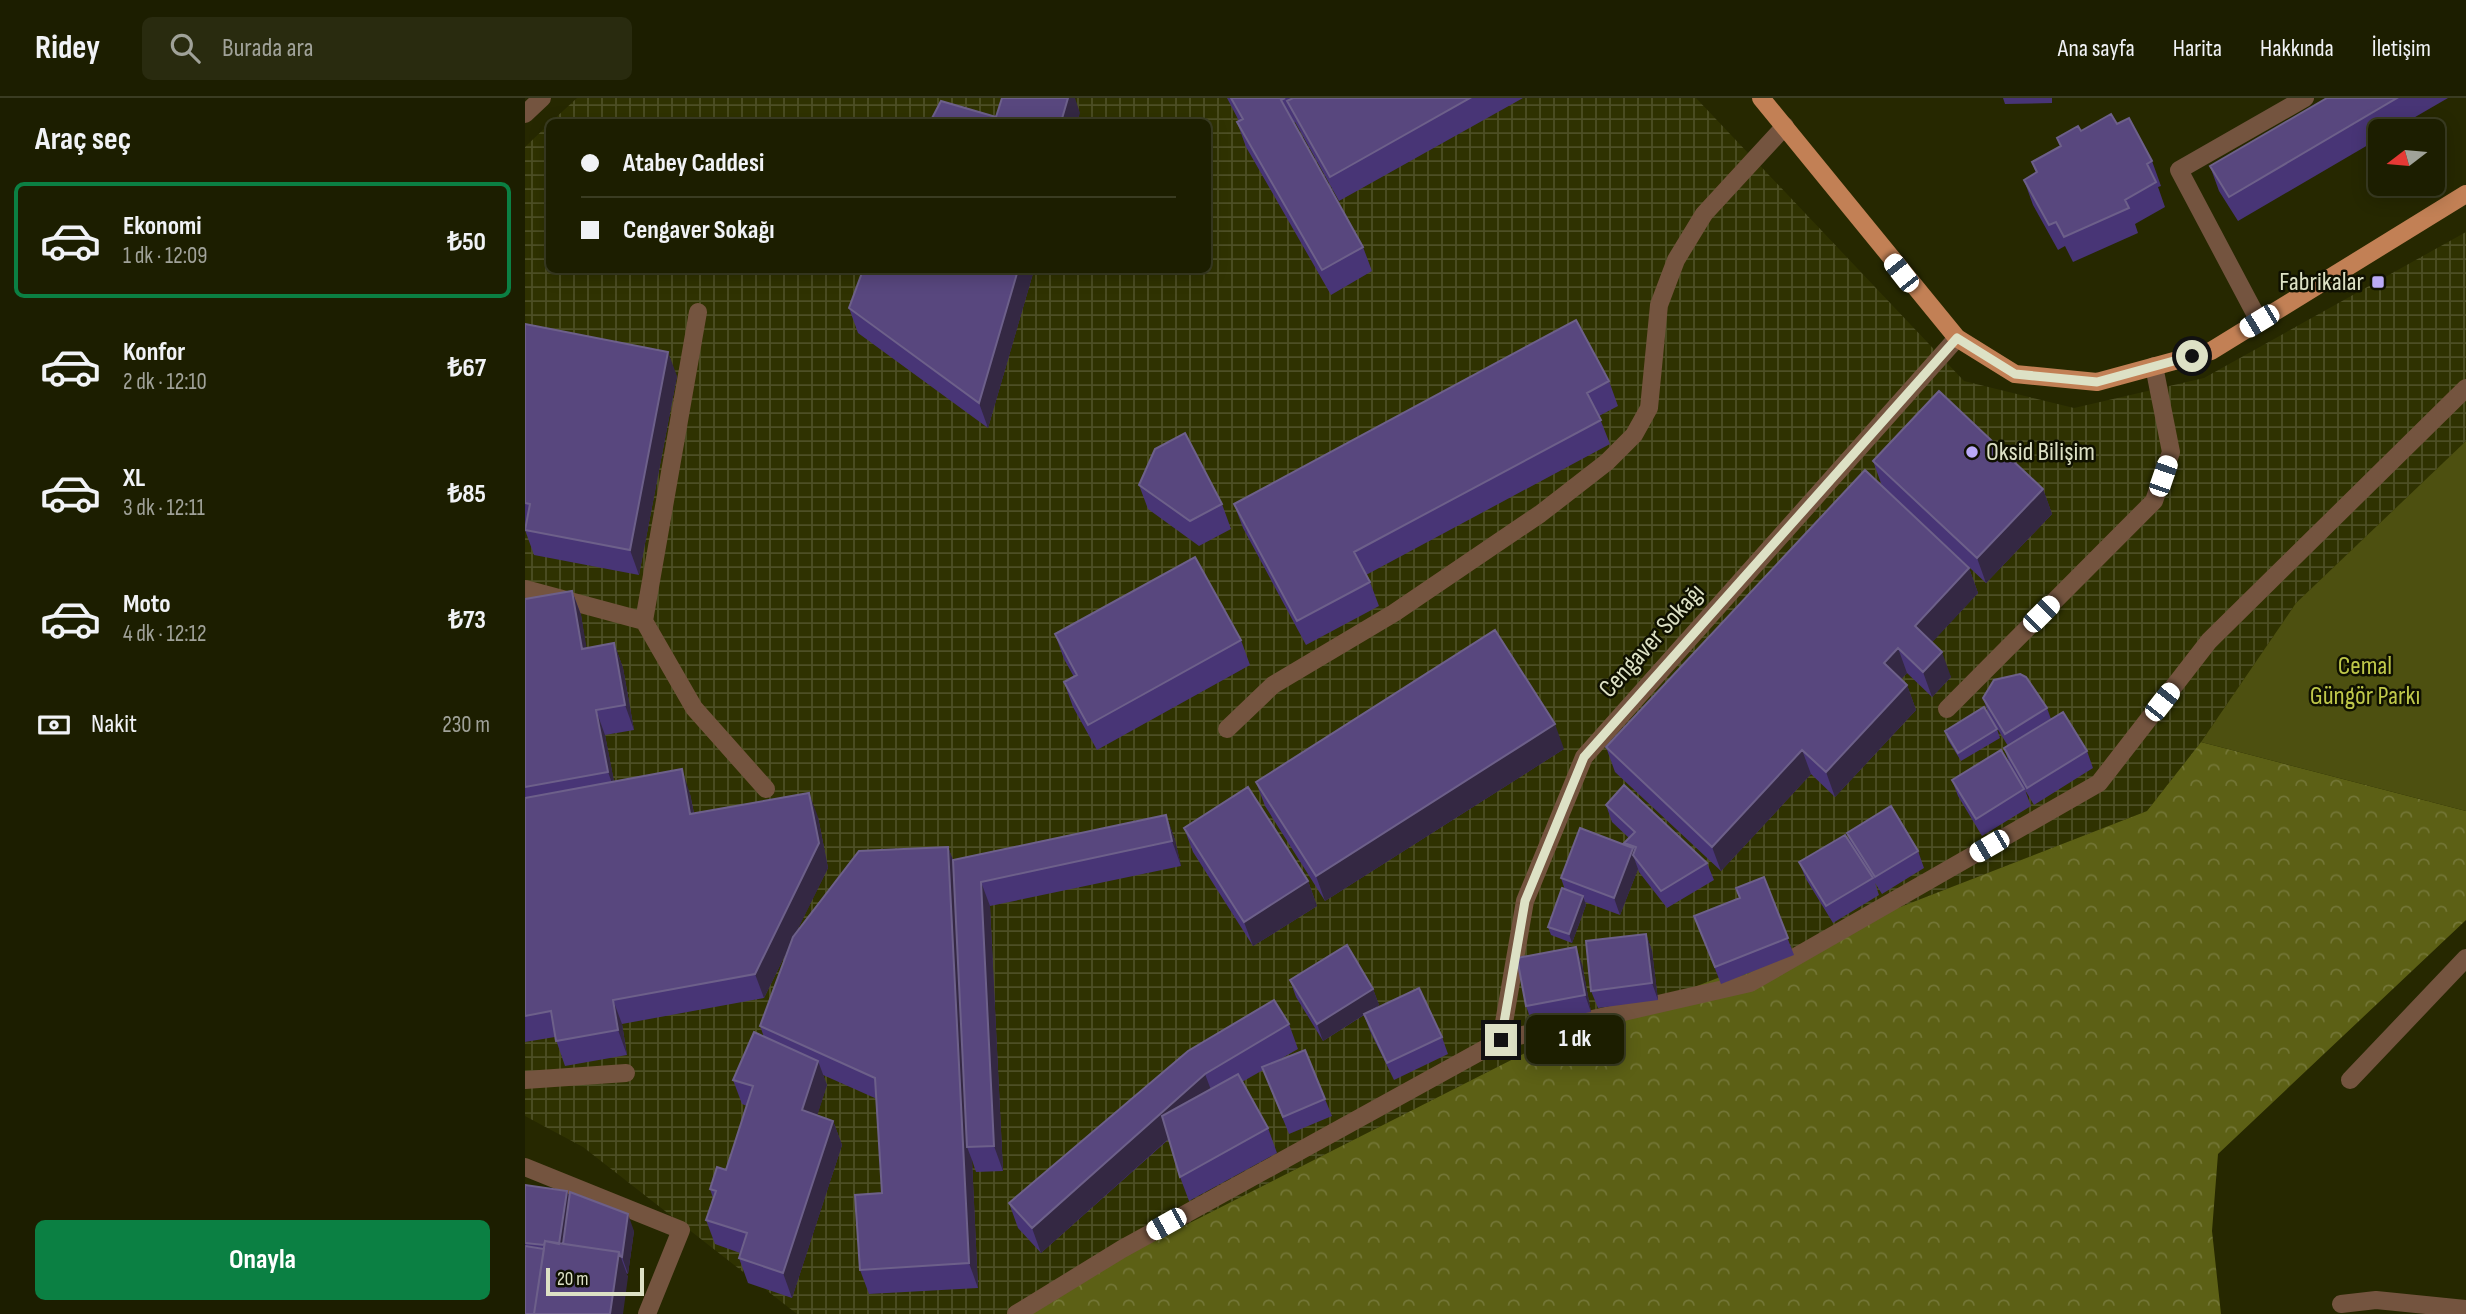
<!DOCTYPE html>
<html lang="tr">
<meta charset="utf-8">
<style>
:root{--surface:#1c1e00;--page:#292b0f;--text:#f1f3f6;--muted:#a0a299;--line:#3a3c22;--accent:#0b8043}
body{margin:0;font-family:"Sofia Sans Condensed",sans-serif;background:var(--page);color:var(--text);height:100vh;display:flex;flex-direction:column;font-size:26px;white-space:nowrap}
*{box-sizing:border-box;margin:0}
p{font-size:23px;color:var(--muted)}
.icon{flex:none;width:38px;height:38px;fill:none;stroke:currentColor;stroke-width:2;stroke-linecap:round;stroke-linejoin:round}
.map{position:relative;flex:1;overflow:hidden}
.drawer{display:flex;flex-direction:column;background:var(--surface);width:525px}
.drawer>*{flex:none}
.banner{position:absolute;left:21px;top:21px;width:665px;height:154px;border-radius:10px;box-shadow:0 4px 18px #0003,0 0 0 2px var(--line);display:grid;align-content:center;height:154px;padding:0 35px;background:var(--surface)}
.needle{width:46px;rotate:254deg}
.buttons{position:absolute;left:1843px;top:21px;display:grid;gap:14px}
.buttons a{display:grid;place-items:center;width:77px;height:77px;border-radius:10px;background:var(--surface);box-shadow:0 4px 18px #0003,0 0 0 2px var(--line);font-size:35px}
.scale{position:absolute;left:21px;bottom:18px;width:98px;box-sizing:border-box;padding-left:7px;border:4px solid #dde1c5;border-top:0;font-size:19px;line-height:24px;white-space:nowrap;color:#dde1c5;-webkit-text-stroke:5px #0f1000;paint-order:stroke}
.end{position:absolute;width:32px;height:32px;margin:-16px;border:9px solid #dde1c5;background:#111;box-shadow:0 0 0 4px #111}
.from{border-radius:50%}
.bubble{position:absolute;height:49px;border-radius:10px;background:var(--surface);box-shadow:0 4px 18px #0003,0 0 0 2px var(--line);font-size:23px;font-weight:700;line-height:49px;text-align:center}
.car{position:absolute;width:21px;height:42px;margin:-21px -10px;border-radius:9px;box-shadow:0 0 5px 2px #0007;background:linear-gradient(#fff 24%,#345 0 40%,#fff 0 76%,#345 0 86%,#fff 0)}
.banner b{display:flex;align-items:center;gap:24px;height:66px;font-size:26px}
.banner b+b{border-top:2px solid var(--line)}
.banner i{width:18px;height:18px;background:var(--text)}
ul{padding:0;list-style:none}
li{display:flex;align-items:center;gap:21px;height:116px;margin:0 14px 10px;padding:0 21px;border:4px solid transparent;border-radius:10px}
li div{flex:1}
li b{display:block;font-size:26px}
li em{font-style:normal;font-weight:700}
li.on{border-color:var(--accent)}
li>.icon{width:63px;height:63px;stroke-width:1.5}
h2{padding:0 35px;font-size:32px;line-height:84px}
.pay{display:flex;align-items:center;gap:18px;height:77px;padding:0 35px;font-size:26px}
.pay p{margin-inline-start:auto}
.button{display:flex;gap:14px;margin-top:auto;padding:14px 35px}
.button a{flex:1;height:80px;border-radius:10px;background:var(--accent);color:#fff;font-size:28px;font-weight:700;line-height:80px;text-align:center}
header{display:flex;align-items:center;gap:42px;box-sizing:border-box;height:98px;padding:0 35px;background:var(--surface);border-bottom:2px solid var(--line)}
header strong{font-size:33px}
nav{display:flex;gap:38px;margin-inline-start:auto;font-size:24px}
.search{width:490px;height:63px;background:var(--page);display:flex;align-items:center;gap:18px;box-sizing:border-box;padding:0 24px;border-radius:10px;color:var(--muted);font-size:26px}
main{display:flex;flex:1;min-height:0}
.map>svg:first-child{display:block}
.industrial{fill:url(#industrial-grid)}
.forest{fill:url(#forest-crowns)}
.park{fill:#4d5010}
.lines{fill:none;stroke-linecap:round;stroke-linejoin:round}
.minor{stroke:#74543f;stroke-width:18}
.major{stroke:#c28055;stroke-width:18}
.wall{fill:#483576}
.shaded-wall{fill:#342843}
.building{fill:#58477e;stroke:#6d608a;stroke-width:2}
.route{stroke:#dde1c5;stroke-width:9}
.poi-dot{fill:#baaaf7;stroke:#0f1000;stroke-width:2.5}
.labels{text-anchor:middle;dominant-baseline:central;stroke-width:5;stroke-linejoin:round;paint-order:stroke}
.poi-label{font-size:26px;fill:#dde1c5;stroke:#0f1000;text-anchor:end}
.street-label{font-size:26px;fill:#dde1c5;stroke:#0f1000}
.park-label{font-size:26px;fill:#c0c94a;stroke:#0f1000}
</style>
<header>
<strong>Ridey</strong>
<div class="search"><svg class="icon" aria-label="search" viewBox="0 0 24 24"><circle cx="10" cy="10" r="6"/><path d="M15 15l6 6"/></svg>Burada ara</div>
<nav><a>Ana sayfa</a><a>Harita</a><a>Hakkında</a><a>İletişim</a></nav>
</header>
<main>
<section class="drawer">
<h2>Araç seç</h2>
<ul>
<li class="on"><svg class="icon" aria-label="car" viewBox="0 0 24 24"><path d="M5 17H2v-5l4-1 3-4h7l3 4 3 1v5h-3M9 17h6M6 11h13"/><circle cx="7" cy="17" r="2"/><circle cx="17" cy="17" r="2"/></svg><div><b>Ekonomi</b><p>1 dk · 12:09</p></div><em>₺50</em></li>
<li><svg class="icon" aria-label="car" viewBox="0 0 24 24"><path d="M5 17H2v-5l4-1 3-4h7l3 4 3 1v5h-3M9 17h6M6 11h13"/><circle cx="7" cy="17" r="2"/><circle cx="17" cy="17" r="2"/></svg><div><b>Konfor</b><p>2 dk · 12:10</p></div><em>₺67</em></li>
<li><svg class="icon" aria-label="car" viewBox="0 0 24 24"><path d="M5 17H2v-5l4-1 3-4h7l3 4 3 1v5h-3M9 17h6M6 11h13"/><circle cx="7" cy="17" r="2"/><circle cx="17" cy="17" r="2"/></svg><div><b>XL</b><p>3 dk · 12:11</p></div><em>₺85</em></li>
<li><svg class="icon" aria-label="car" viewBox="0 0 24 24"><path d="M5 17H2v-5l4-1 3-4h7l3 4 3 1v5h-3M9 17h6M6 11h13"/><circle cx="7" cy="17" r="2"/><circle cx="17" cy="17" r="2"/></svg><div><b>Moto</b><p>4 dk · 12:12</p></div><em>₺73</em></li>
</ul>
<div class="pay"><svg class="icon" aria-label="cash" viewBox="0 0 24 24"><path d="M3 7h18v10H3z"/><circle cx="12" cy="12" r="2"/></svg>Nakit<p>230 m</p></div>
<div class="button"><a>Onayla</a></div>
</section>
<div class="map">
<svg width="1941" height="1216" viewBox="0 0 1941 1216">
<defs>
<pattern id="industrial-grid" width="8" height="8" patternUnits="userSpaceOnUse" patternTransform="scale(1.75)"><rect width="8" height="8" fill="#2f3201"/><path d="M0 4h8M4 0v8" fill="none" stroke="#4d4f25"/></pattern>
<pattern id="forest-crowns" width="20" height="18" patternUnits="userSpaceOnUse" patternTransform="scale(1.75)"><rect width="20" height="18" fill="#5c6015"/><path d="M2 6a3 3 0 1 1 6 0M12 15a3 3 0 1 1 6 0" fill="none" stroke="#737636"/></pattern>
</defs>
<rect width="100%" height="100%" fill="#262800"/>
<!-- industrial -->
<path class="industrial" d="M52 0H1171L1439 283 1549 310 1679 280 1941 134V343L1771 505 1676 644 1622 713 1002 954 485 1216H272L58 1049 0 1018V49L24 26V172H682V24H26Z"/>
<!-- forest -->
<path class="forest" d="M1676 644 1941 713V822L1693 1056 1687 1133 1696 1216H485L1002 954 1622 713Z"/>
<!-- park -->
<path class="park" d="M1941 343V713L1676 644 1771 505Z"/>
<g class="lines">
<!-- minor -->
<path class="minor" d="M0 16 17 0
M1734 223 1654 72 1780 0
M0 491 119 523 169 610 241 691
M119 523 173 214
M1422 611 1629 403 1646 354 1629 268
M702 631 748 587 869 515 1015 416 1082 364 1109 337 1124 310 1134 207 1151 162 1179 116 1260 28
M976 942 1000 803 1059 659 1432 240
M0 982 101 975
M1825 982 1941 860
M0 1069 156 1132 122 1216
M1816 1206 1851 1202 1941 1211
M491 1216 597 1151 976 942 1225 885 1574 685 1684 543 1941 290"/>
<!-- major -->
<path class="major" d="M1236 0 1432 240 1490 276 1572 284 1686 253 1941 96"/>
</g>
<!-- wall -->
<path class="wall" d="M702 0H998L814 103 770 24 768 25 838 149 847 173 806 197 721 49 712 24 714 23Z
M1478 0H1527V5L1480 6Z
M1802 0H1923L1866 33H1855V40L1713 123 1694 93 1685 68Z
M1592 26 1627 63 1636 88 1633 89 1640 109 1610 126 1613 135 1548 164 1540 148 1533 152 1508 107 1499 82 1511 75 1507 64 1535 49 1532 40 1556 33Z
M338 172H509L463 330 333 235 324 210Z
M0 226 152 278 114 477 9 457 0 432Z
M1084 283 1093 308 1074 318 1085 346 841 477 845 484 854 508 781 547 718 430 709 406Z
M1348 363 1518 391 1527 416 1461 485 1357 388Z
M614 387 697 406 706 431 674 448 623 411Z
M1444 470 1453 495 1407 544 1426 579 1407 599 1382 575 1376 581 1382 587 1391 612 1310 699 1286 676 1196 773 1090 674 1081 649Z
M47 493 56 517 61 550 89 545 98 570 109 632 80 637 89 684 165 696 169 715 293 719 303 770 271 834 423 749 428 762 641 717 650 742 656 768 465 808 478 1073 451 1074 447 1062 453 1190 344 1196 335 1172 357 1095 352 1001 298 977 302 987 292 1017 308 1023 317 1047 267 1200 223 1185 214 1160 215 1155 190 1146 181 1122 188 1100 185 1091 201 1072 222 1008 217 1006 208 982 239 939 235 928 264 849 239 900 97 926 102 957 40 968 30 939 0 944V501Z
M530 536 716 542 725 567 572 652 548 609 539 584 549 579 539 561Z
M1458 600 1522 610 1526 621 1562 653 1568 670 1509 707 1500 692 1506 708 1457 738 1433 698 1427 682 1485 667 1479 650 1483 648 1464 617Z
M1472 631 1475 640 1436 663 1423 642 1420 633Z
M1039 651 800 803 740 708 731 684Z
M1081 707 1182 765 1189 782 1142 810 1114 774 1113 771 1095 817 1060 804 1061 807 1047 845 1026 837 1023 829 1040 792 1036 780 1100 748 1099 745 1104 740 1087 724Z
M659 730 783 783 792 808 728 848 668 754Z
M1322 735 1393 753 1399 770 1357 796 1350 785 1354 797 1308 825 1281 781 1274 764 1326 747Z
M1239 779 1269 857 1196 886 1176 835Z
M1121 836 1127 853 1133 902 1073 910 1066 893Z
M1057 866 1066 914 1007 925 1001 908Z
M765 882 848 891 854 907 848 912 917 939 923 956 869 982 845 933 839 917 798 943 771 899Z
M764 926 773 951 752 963 800 1001 807 1018 764 1036 738 972 717 984 743 1030 752 1055 664 1103 655 1079 644 1041 516 1155 493 1130 484 1105 663 953Z
M0 1087 42 1093 44 1098 109 1133 103 1176 101 1175 103 1179 0 1216Z"/>
<!-- shaded-wall -->
<path class="shaded-wall" d="M543 0H550L555 15 552 24H536Z
M493 172H509L463 330 454 305Z
M143 254 152 278 114 477 105 452Z
M1518 391 1527 416 1461 485 1452 460Z
M1444 470 1453 495 1399 553 1390 528Z
M47 493 56 517 66 575 57 551Z
M89 545 98 570 109 632 100 607Z
M1373 550 1382 575 1368 590 1359 565Z
M1417 554 1426 579 1407 599 1398 574Z
M1382 587 1391 612 1310 699 1301 674Z
M71 612 80 637 92 699 83 674Z
M1030 626 1039 651 800 803 791 778Z
M1277 652 1286 676 1196 773 1187 749Z
M157 671 165 696 174 741 165 716Z
M284 695 293 719 303 770 239 900 230 876Z
M641 717 650 742 656 768 647 743Z
M423 749 432 773 442 1049 447 1062 453 1190 444 1165Z
M1108 750 1113 764 1108 757 1113 771 1095 817 1089 800Z
M783 783 792 808 728 848 719 824Z
M456 784 465 808 478 1073 469 1048Z
M1058 798 1061 807 1047 845 1044 836Z
M1121 836 1127 853 1133 902 1127 885Z
M1051 849 1057 866 1066 914 1060 897Z
M848 891 854 907 798 943 792 926Z
M88 902 97 926 102 957 93 932Z
M293 963 302 987 286 1037 277 1012Z
M680 976 689 1000 516 1155 507 1130Z
M308 1023 317 1047 267 1200 258 1175Z
M42 1093 49 1110 42 1151 34 1150Z
M103 1116 109 1133 103 1176 97 1159Z
M94 1154 103 1179 98 1216H85Z"/>
<!-- building -->
<path class="building" d="M477 0H543L536 24H405L416 3 471 19Z
M706 0H760L756 2 838 149 797 172 712 24 718 21Z
M768 0H945L805 79 762 3Z
M1802 0H1872L1704 99 1685 68Z
M1586 16 1592 26 1604 20 1627 63 1622 66 1631 84 1600 102 1604 110 1539 139 1531 124 1524 127 1499 82 1512 74 1507 64 1536 48 1532 40 1553 28 1556 33Z
M338 172H493L454 305 324 210Z
M1051 222 1084 283 1062 295 1076 322 829 454 845 484 772 523 709 406Z
M0 226 143 254 105 452 0 432 5 406 0 405Z
M1414 293 1518 391 1452 460 1348 363Z
M660 335 697 406 665 423 614 387 630 351Z
M1340 372 1444 470 1390 528 1417 554 1398 574 1373 550 1359 565 1382 587 1301 674 1277 652 1187 749 1081 649Z
M670 459 716 542 563 627 539 584 552 577 530 536Z
M47 493 57 551 89 545 100 607 71 612 83 674 0 689V501Z
M970 532 1030 626 791 778 731 684Z
M1495 576 1501 579 1522 610 1480 636 1458 600 1469 582Z
M1459 609 1472 631 1433 655 1420 633Z
M1538 614 1562 653 1502 690 1479 650Z
M1476 652 1499 691 1451 721 1427 682Z
M157 671 165 716 284 695 294 745 230 876 88 902 93 932 31 943 26 913 0 918V700Z
M1099 687 1182 765 1136 793 1108 757 1111 749 1099 745 1110 734 1081 707Z
M723 689 783 783 719 824 659 730Z
M1366 708 1393 753 1350 779 1322 735Z
M641 717 647 743 456 784 469 1048 442 1049 428 762Z
M1055 730 1108 750 1089 800 1036 780Z
M1320 737 1348 780 1301 808 1274 764Z
M423 749 444 1165 335 1172 330 1097 357 1095 350 980 235 928 268 839 334 753Z
M1239 779 1263 840 1190 869 1169 818 1215 800 1211 790Z
M1037 790 1058 798 1044 836 1023 829Z
M1121 836 1127 885 1066 893 1061 843Z
M822 847 848 891 792 926 765 882Z
M1051 849 1060 897 1001 908 992 860Z
M894 890 917 939 862 965 839 916Z
M749 902 764 926 680 976 507 1130 484 1105 663 953Z
M229 934 293 963 277 1012 308 1023 258 1175 214 1160 222 1135 181 1122 191 1093 185 1091 192 1069 201 1072 228 988 208 982Z
M780 952 800 1001 758 1019 737 969Z
M713 976 743 1030 655 1079 637 1018Z
M0 1087 42 1093 34 1146 20 1143 19 1147 0 1145Z
M45 1094 103 1116 97 1159 95 1158 94 1154 38 1146Z
M20 1143 94 1154 85 1216H9Z
M0 1148 19 1151 9 1216H0Z"/>
<g class="lines">
<!-- route -->
<path class="route" d="M976 942 1000 803 1059 659 1432 240 1490 276 1572 284 1667 258"/>
</g>
<!-- markers -->
<g class="poi-dot">
<rect x="1846" y="177" width="14" height="14" rx="3.5"/>
<circle cx="1447" cy="354" r="7"/>
</g>
<g class="labels">
<!-- poi labels -->
<g class="poi-label">
<text x="1839" y="184">Fabrikalar</text>
<text x="1461" y="354" text-anchor="start">Oksid Bilişim</text>
</g>
<!-- street labels -->
<g class="street-label">
<text transform="translate(1127 543) rotate(-48)">Cengaver Sokağı</text>
</g>
<!-- park labels -->
<g class="park-label">
<text x="1840" y="568">Cemal<tspan x="1840" dy="30">Güngör Parkı</tspan></text>
</g>
</g>
</svg>
<div class="buttons">
<a><svg class="needle" viewBox="-14 -14 28 28"><path d="M0-13l5 13h-10z" fill="#e53935"/><path d="M0 13l5-13h-10z" fill="#a0a299"/></svg></a>
</div>
<div class="scale">20 m</div>
<i class="end from" style="left:1667px;top:258px"></i>
<i class="end" style="left:976px;top:942px"></i>
<div class="bubble" style="left:1001px;top:917px;width:98px">1 dk</div>
<i class="car" style="left:1376px;top:175px;rotate:322deg"></i>
<i class="car" style="left:1734px;top:223px;rotate:239deg"></i>
<i class="car" style="left:1638px;top:378px;rotate:19deg"></i>
<i class="car" style="left:1516px;top:516px;rotate:45deg"></i>
<i class="car" style="left:1637px;top:604px;rotate:38deg"></i>
<i class="car" style="left:1464px;top:748px;rotate:240deg"></i>
<i class="car" style="left:641px;top:1126px;rotate:241deg"></i>
<div class="banner">
<b><i class="from"></i>Atabey Caddesi</b>
<b><i></i>Cengaver Sokağı</b>
</div>
</div>
</main>
